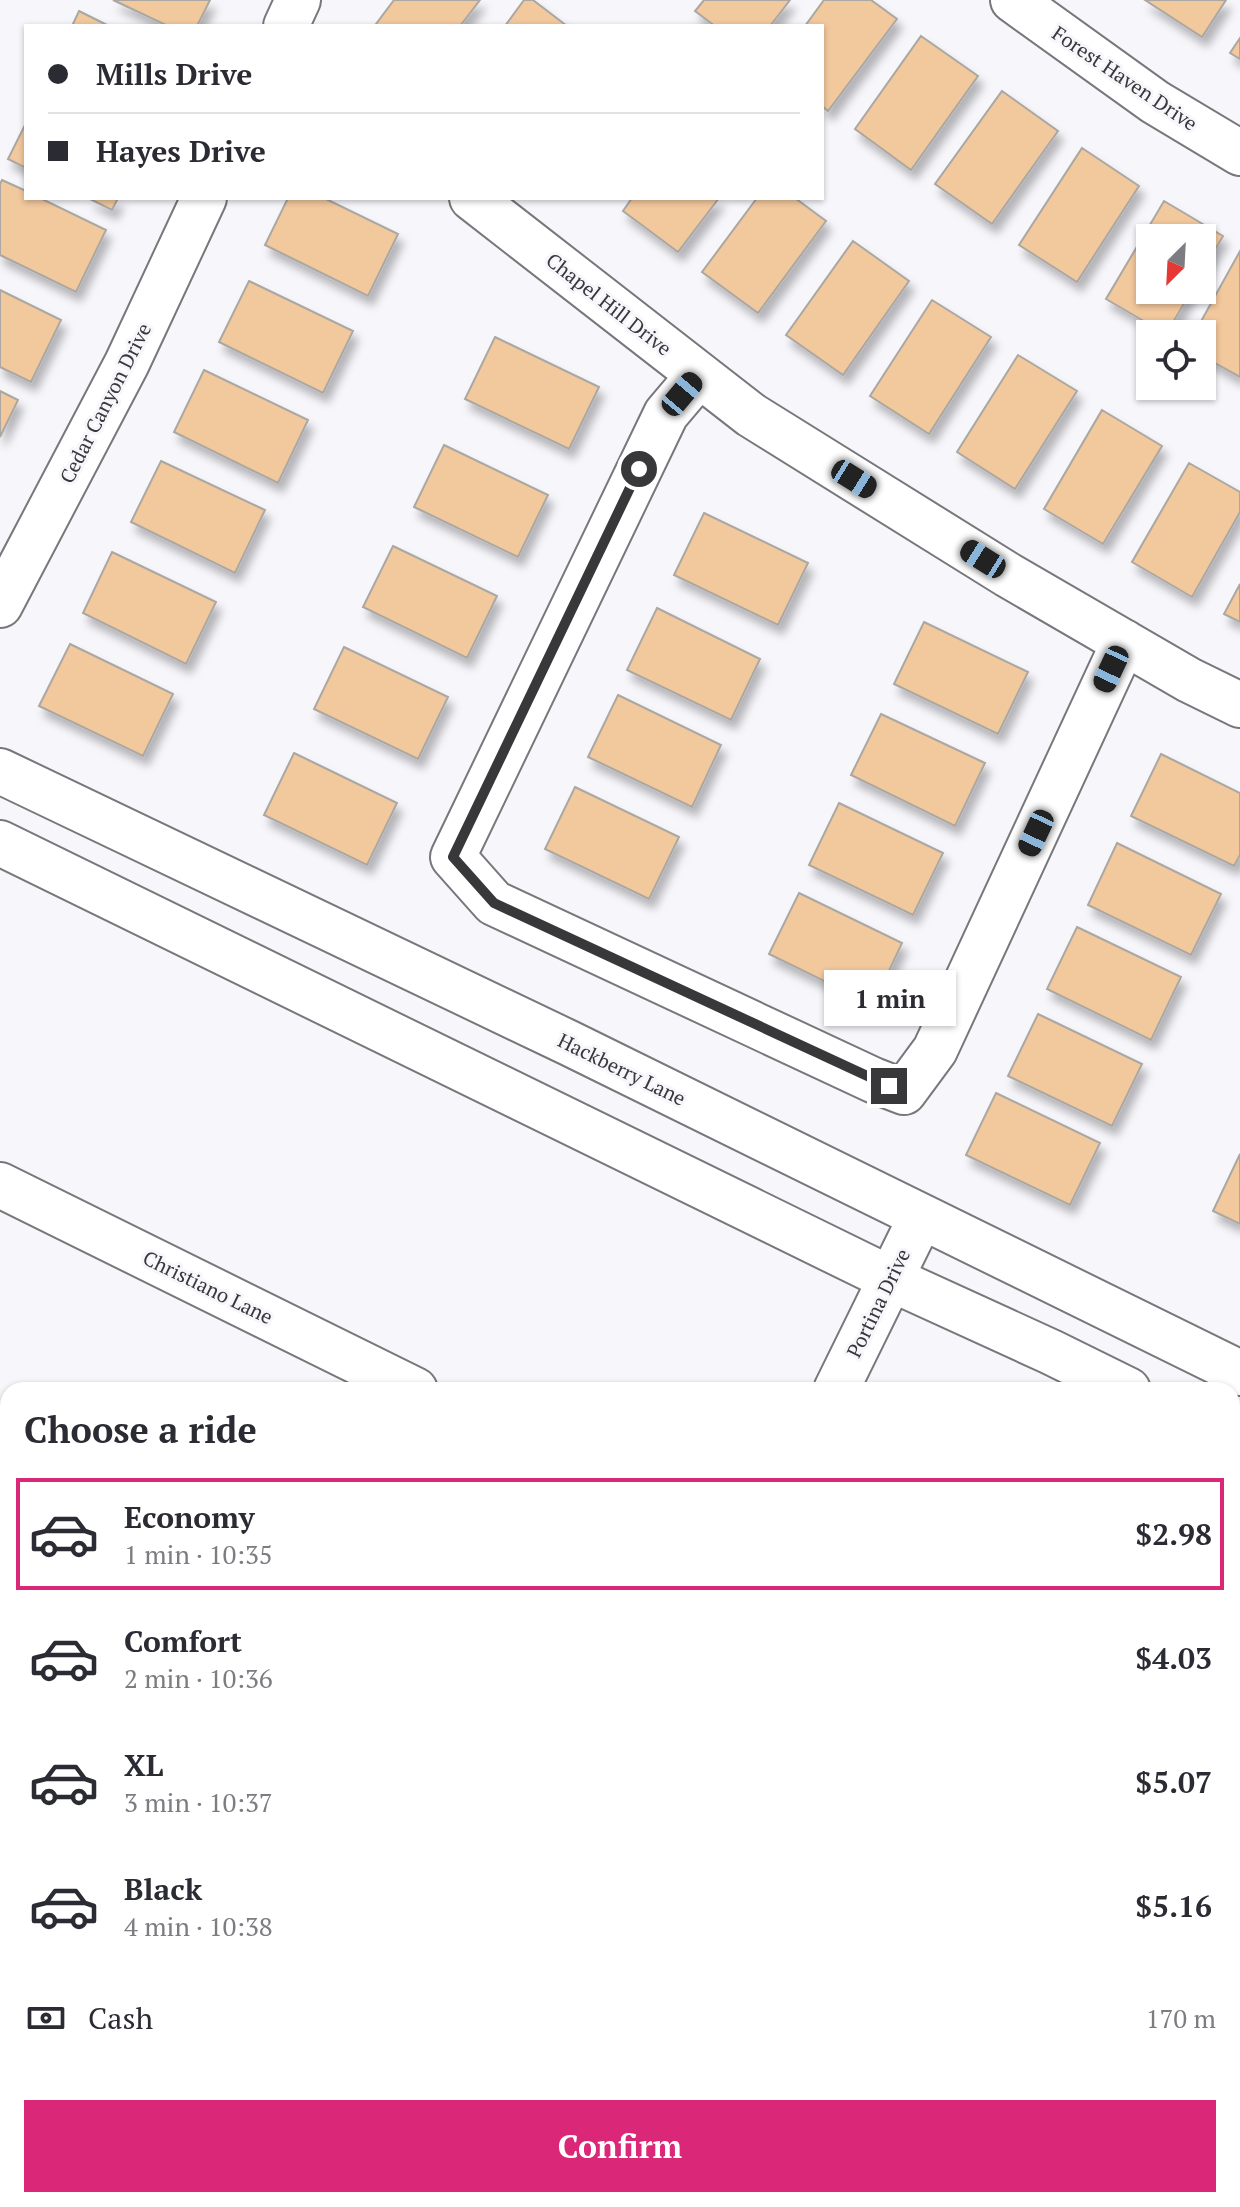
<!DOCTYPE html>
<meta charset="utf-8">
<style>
:root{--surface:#fff;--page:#f2f2f3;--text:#2b2b33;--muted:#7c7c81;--line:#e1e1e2;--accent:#db2777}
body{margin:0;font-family:"PT Serif",serif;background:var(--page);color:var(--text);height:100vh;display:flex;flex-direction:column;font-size:30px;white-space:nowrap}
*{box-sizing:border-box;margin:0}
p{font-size:26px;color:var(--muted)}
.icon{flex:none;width:44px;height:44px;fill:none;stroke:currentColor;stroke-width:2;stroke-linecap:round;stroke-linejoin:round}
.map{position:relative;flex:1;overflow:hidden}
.sheet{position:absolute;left:0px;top:1382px;width:1240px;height:826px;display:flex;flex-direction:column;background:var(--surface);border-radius:24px 24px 0 0;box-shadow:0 2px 6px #0004}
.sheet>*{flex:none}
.hud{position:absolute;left:24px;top:24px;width:800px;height:176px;border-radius:0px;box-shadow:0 2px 6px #0004;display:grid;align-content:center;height:176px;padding:0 24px;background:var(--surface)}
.needle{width:52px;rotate:204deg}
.controls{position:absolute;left:1136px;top:224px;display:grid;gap:16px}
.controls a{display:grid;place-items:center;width:80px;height:80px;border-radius:0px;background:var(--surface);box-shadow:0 2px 6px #0004;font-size:40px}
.end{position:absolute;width:36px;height:36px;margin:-18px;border:10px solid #38373a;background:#fff;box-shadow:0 0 0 4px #fff}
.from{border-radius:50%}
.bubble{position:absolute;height:56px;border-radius:0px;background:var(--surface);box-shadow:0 2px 6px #0004;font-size:26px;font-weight:600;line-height:56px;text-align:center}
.car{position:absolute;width:24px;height:48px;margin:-24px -12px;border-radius:10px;box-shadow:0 0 6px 2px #0007;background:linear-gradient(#222 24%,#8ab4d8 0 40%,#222 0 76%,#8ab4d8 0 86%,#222 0)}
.hud b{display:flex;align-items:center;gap:28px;height:76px;font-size:30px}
.hud b+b{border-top:2px solid var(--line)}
.hud i{width:20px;height:20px;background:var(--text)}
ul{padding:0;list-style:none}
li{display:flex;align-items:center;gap:24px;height:112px;margin:0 16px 12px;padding:0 8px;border:4px solid transparent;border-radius:0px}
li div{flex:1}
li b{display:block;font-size:30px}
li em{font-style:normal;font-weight:600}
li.active{border-color:var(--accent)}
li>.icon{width:72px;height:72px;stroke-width:1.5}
h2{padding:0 24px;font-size:36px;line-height:96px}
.pay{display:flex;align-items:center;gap:20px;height:88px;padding:0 24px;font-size:30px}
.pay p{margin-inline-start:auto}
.action{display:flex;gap:16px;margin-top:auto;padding:16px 24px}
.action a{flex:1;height:92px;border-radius:0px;background:var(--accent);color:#fff;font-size:32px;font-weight:600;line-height:92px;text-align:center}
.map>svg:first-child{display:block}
.building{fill:#f2c89d;stroke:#aba7a2;stroke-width:2;filter:url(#shadow)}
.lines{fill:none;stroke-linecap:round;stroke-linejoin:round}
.minor-casing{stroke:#77777c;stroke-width:48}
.minor{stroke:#fff;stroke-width:44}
.route{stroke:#38373a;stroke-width:10}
.labels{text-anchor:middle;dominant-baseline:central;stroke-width:6;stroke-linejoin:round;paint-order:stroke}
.street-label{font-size:20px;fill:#38373a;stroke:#f6f6fb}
</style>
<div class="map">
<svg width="1240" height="2207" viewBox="0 0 1240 2207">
<defs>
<filter id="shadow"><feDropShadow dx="5" dy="9" stdDeviation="4" flood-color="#0004"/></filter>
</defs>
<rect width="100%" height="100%" fill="#f6f6fb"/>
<!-- building -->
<path class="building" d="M113 0H210L197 26H168Z
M394 0H480L460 26H379L376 24Z
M524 0H533L567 26H505Z
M704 0H790L770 26H715L695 11Z
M824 0H871L897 19 828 111 822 106V26H805Z
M1145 0H1226L1202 37Z
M79 11 109 26H72Z
M921 36 978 76 911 170 855 129Z
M1240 38V59L1230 53Z
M1002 91 1058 131 992 224 935 184Z
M26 123V168L8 159Z
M1082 148 1139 186 1077 282 1019 245Z
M2 180 26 191V198H40L106 230 76 292 0 255V184Z
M88 198H118L112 210Z
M288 198H324L398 234 368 296 265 245Z
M632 198H719L678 252 623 211Z
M757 198H795L826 221 758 313 702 272Z
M1164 201 1223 236 1202 272V238H1150V290H1192L1166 334 1106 299Z
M853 241 909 281 843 375 786 335Z
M1240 251V377L1202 356V334H1194Z
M249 281 353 331 323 393 219 342Z
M0 290 61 320 31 382 0 367Z
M932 300 991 337 929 434 870 396Z
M495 337 599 387 569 449 465 399Z
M1018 355 1077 391 1015 489 957 452Z
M204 370 308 420 278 483 174 432Z
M0 391 18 400 0 437Z
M1102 410 1162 446 1103 544 1044 509Z
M444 445 548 495 518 557 414 507Z
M161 461 265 510 235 573 131 522Z
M1189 463 1240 492V512L1192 597 1132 562Z
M704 513 808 563 778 625 674 575Z
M393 546 497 596 467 658 363 607Z
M112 552 216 602 186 664 83 613Z
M1240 584V622L1224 614Z
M657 608 760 659 731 720 627 670Z
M924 622 1028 672 998 734 894 684Z
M70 644 173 694 143 756 39 706Z
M344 647 448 697 418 759 314 709Z
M618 695 721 745 692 807 588 757Z
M881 714 985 763 955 826 851 775Z
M294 753 397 803 367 865 264 815Z
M1161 754 1240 793V855L1234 866 1131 816Z
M575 787 679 837 649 899 545 849Z
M839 803 943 853 913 915 809 865Z
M1117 843 1221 894 1191 955 1088 905Z
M799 893 902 943 873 1005 769 954Z
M1077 927 1181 977 1151 1040 1047 989Z
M1038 1014 1142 1064 1112 1126 1008 1076Z
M996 1093 1100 1143 1070 1205 966 1155Z
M1240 1154V1224L1213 1211Z"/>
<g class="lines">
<!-- minor casing -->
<g class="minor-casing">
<path id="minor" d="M1013 0 1155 102 1240 153
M286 26 298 0
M472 198 751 415 1008 575 1189 680 1240 705
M699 375 666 414 453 857 494 903 873 1080 904 1092 935 1050 1124 642
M0 605 127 363 204 198
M0 771 569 1043 1240 1373
M0 843 889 1278 1051 1352 1128 1390
M0 1185 415 1390
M836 1390 921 1217
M1232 1442 1240 1446
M1232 1731 1240 1719
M0 1746 8 1750
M0 1968 8 1951
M921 2200 935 2207
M447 2207 450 2200
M1000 2207 1003 2200"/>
</g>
<!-- minor -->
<use href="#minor" class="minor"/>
</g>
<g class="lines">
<!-- route -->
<path class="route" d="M639 469 453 857 494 903 889 1086"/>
</g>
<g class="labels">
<!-- street labels -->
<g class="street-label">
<text transform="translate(1125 78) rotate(34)">Forest Haven Drive</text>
<text transform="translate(609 304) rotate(38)">Chapel Hill Drive</text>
<text transform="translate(105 403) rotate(-63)">Cedar Canyon Drive</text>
<text transform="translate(622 1069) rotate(26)">Hackberry Lane</text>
<text transform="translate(208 1287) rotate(26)">Christiano Lane</text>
<text transform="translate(878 1303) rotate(-64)">Portina Drive</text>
</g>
</g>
</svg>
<div class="controls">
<a><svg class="needle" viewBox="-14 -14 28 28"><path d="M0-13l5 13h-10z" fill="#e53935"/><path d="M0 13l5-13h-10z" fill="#7c7c81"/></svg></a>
<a><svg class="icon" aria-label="locate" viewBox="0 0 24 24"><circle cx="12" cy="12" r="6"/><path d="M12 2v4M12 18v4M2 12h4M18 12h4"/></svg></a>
</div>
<i class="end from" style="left:639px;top:469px"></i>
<i class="end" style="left:889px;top:1086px"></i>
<div class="bubble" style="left:824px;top:970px;width:132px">1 min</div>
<i class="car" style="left:682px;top:394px;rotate:40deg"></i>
<i class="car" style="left:854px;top:479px;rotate:122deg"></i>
<i class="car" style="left:983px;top:559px;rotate:302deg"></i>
<i class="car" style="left:1111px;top:669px;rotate:205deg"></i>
<i class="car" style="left:1036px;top:833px;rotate:205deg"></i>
<div class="hud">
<b><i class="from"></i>Mills Drive</b>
<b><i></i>Hayes Drive</b>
</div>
<section class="sheet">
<h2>Choose a ride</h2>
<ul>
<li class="active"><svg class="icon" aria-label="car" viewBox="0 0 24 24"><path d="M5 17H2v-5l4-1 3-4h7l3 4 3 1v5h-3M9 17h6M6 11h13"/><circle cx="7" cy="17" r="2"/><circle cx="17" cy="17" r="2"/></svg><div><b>Economy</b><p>1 min · 10:35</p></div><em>$2.98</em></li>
<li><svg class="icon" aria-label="car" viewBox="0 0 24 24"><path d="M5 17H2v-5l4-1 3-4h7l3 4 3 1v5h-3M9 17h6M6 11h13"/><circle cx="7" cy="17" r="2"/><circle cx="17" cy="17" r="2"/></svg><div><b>Comfort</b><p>2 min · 10:36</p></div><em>$4.03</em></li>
<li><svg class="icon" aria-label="car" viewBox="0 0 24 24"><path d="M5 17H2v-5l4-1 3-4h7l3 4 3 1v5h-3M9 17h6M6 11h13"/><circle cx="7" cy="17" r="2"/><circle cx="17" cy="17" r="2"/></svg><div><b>XL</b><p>3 min · 10:37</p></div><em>$5.07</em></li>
<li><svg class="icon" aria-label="car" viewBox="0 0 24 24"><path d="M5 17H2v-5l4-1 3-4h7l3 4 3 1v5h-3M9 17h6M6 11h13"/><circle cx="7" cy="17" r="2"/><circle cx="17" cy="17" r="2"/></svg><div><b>Black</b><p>4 min · 10:38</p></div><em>$5.16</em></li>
</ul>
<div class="pay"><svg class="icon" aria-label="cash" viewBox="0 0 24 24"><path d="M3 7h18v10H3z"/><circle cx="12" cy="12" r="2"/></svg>Cash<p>170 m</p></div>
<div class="action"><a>Confirm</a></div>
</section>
</div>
